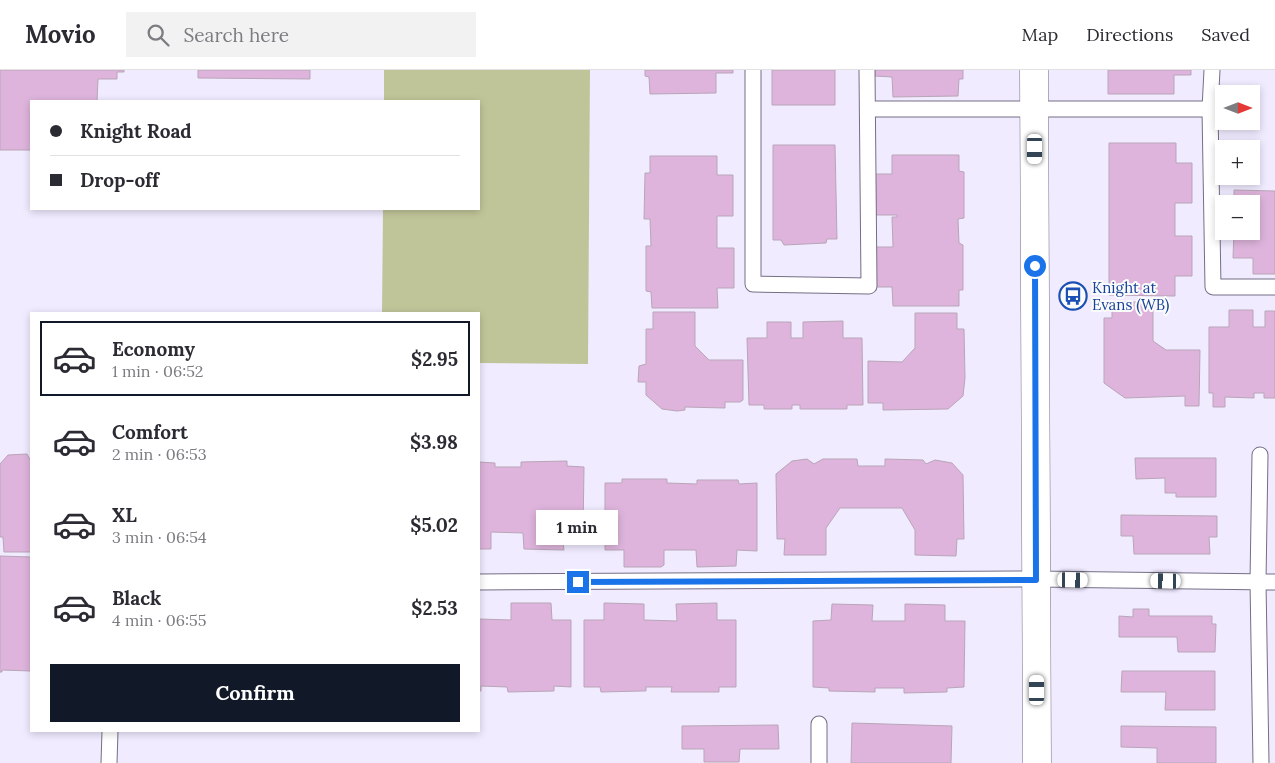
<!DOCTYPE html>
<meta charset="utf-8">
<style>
:root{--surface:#fff;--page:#f2f2f3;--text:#2b2b33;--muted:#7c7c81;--line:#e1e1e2;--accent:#111827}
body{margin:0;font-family:Lora,serif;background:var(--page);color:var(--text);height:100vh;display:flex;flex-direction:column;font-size:19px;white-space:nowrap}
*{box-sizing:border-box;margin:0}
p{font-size:16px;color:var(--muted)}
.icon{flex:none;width:28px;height:28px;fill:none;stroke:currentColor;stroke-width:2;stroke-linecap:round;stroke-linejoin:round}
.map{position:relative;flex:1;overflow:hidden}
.drawer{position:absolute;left:30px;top:242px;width:450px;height:420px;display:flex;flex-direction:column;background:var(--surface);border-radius:0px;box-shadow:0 2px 8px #0003}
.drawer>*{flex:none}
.hud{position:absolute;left:30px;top:30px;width:450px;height:110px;border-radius:0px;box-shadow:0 2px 8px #0003;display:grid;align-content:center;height:110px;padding:0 20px;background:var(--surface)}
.needle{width:32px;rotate:90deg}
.fabs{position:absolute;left:1215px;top:15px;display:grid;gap:10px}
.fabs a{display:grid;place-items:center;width:45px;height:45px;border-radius:0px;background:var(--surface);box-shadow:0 2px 8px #0003;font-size:25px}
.end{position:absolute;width:22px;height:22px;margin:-11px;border:6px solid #1a73e8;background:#fff;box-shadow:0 0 0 2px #fff}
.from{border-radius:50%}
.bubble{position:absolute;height:35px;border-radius:0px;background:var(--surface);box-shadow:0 2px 8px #0003;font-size:16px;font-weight:700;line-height:35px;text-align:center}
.car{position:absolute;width:15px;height:30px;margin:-15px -8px;border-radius:6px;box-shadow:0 0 4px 1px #0007;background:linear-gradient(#fff 24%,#345 0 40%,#fff 0 76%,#345 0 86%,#fff 0)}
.hud b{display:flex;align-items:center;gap:18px;height:48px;font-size:19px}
.hud b+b{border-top:1px solid var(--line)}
.hud i{width:12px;height:12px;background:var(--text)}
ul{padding:9px 0 0;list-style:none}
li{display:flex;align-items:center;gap:15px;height:75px;margin:0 10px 8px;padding:0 10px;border:2px solid transparent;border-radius:0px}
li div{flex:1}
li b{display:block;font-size:19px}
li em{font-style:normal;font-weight:700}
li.on{border-color:var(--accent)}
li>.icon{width:45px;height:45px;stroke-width:1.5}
.cta{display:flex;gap:10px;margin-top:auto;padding:10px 20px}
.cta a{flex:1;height:58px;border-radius:0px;background:var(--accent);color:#fff;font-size:20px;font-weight:700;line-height:58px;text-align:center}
header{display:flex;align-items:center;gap:30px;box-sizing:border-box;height:70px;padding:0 25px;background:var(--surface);border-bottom:1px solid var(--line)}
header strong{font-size:24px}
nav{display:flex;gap:28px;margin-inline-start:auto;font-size:18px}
.search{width:350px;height:45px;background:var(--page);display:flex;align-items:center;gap:12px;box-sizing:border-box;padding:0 18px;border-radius:0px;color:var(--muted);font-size:19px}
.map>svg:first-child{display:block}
.green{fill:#c0c599}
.building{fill:#deb4dc;stroke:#b9a5b8}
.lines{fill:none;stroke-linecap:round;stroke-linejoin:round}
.lane-casing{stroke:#756e85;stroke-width:17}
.secondary-casing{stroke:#756e85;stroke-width:29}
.lane{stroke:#fff;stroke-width:15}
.secondary{stroke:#fff;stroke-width:28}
.route{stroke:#1a73e8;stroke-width:6}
.labels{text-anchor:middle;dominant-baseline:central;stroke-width:4;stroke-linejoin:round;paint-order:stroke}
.transit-label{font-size:15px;fill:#164399;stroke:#fbfbfb;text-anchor:start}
</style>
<header>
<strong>Movio</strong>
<div class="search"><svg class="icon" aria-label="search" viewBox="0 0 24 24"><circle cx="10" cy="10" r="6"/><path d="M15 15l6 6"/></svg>Search here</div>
<nav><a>Map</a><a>Directions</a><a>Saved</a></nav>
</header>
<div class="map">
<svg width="1275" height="693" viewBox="0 0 1275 693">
<rect width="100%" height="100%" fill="#f0ebff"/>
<!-- green -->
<path class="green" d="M384 0H590L588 294 479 293V244H382L383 139H479V31H384Z"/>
<!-- building -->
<path class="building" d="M0 0H124V2H117V9H98L97 31H31V80H0Z
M198 0H310V9L198 8Z
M645 0H733V3H716V23L650 24 649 7 645 6Z
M772 0H835V35H772Z
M875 0H963V9H959L958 26 893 27 892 7 875 6Z
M1108 0H1191V5H1174V24H1108Z
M1109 73H1176V93H1192V133H1175V166H1192V206H1175V226L1109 225Z
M773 75H835L837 169H827L826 173 784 175 781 170H773Z
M892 85H959V101L964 102V148L958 149 959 173 963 175V220H959V236H893L892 217H875V177H893L892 147H897V145H875V104H892Z
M650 86H717V105H733V146H717V178H734V218H717L718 238H652L651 222 646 221V176H651L650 149H644L645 103H650Z
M1234 120 1275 121V204H1253V188H1233L1234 161H1251V134H1234Z
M1112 232H1153V271L1166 280H1200L1199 336H1185V326L1125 328 1104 313V248H1112Z
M1229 240H1253V257H1265V241H1275V328H1264V323H1254V328L1225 327V337H1213V323H1209V257H1229Z
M653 242H695V276L709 290H743V330L740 332H725V338L685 337V340L677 341 662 339 646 325V312H638L639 296 646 294V259H653Z
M915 243H957V259H964L965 308 963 326 948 339 883 340V333H868V291L902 292 915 278Z
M843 251V268H862L863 335H847V339H800V335H792V339H764V335H749L747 268H767V252H791V268H803V252Z
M27 384 31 391V482H4L3 467H0V394L8 385Z
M1135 388H1216V427H1176V423H1165V408L1136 409Z
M807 389 814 394 823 389H857L858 396H885V389L923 390 926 394 935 390 952 393 963 405 964 469H957L956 486 915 485V460L902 438H840L826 458V485H784L785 469H777L776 404 792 391Z
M567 391V396L584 397 583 463H562L564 480 524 479 523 463 491 462V479H479V392L495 393V397H521V392Z
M622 409H667V413L697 414V410H738L739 414 757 413V481L737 480 736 496 697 497 696 480H664V495L661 497H624V480H605V413H622Z
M1121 445 1217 446V467H1209L1210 484H1134L1133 466H1121Z
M0 486 31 487V601L2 600V602H0Z
M479 533V549L511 550V533H551L552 550H571V617L554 616V621L508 622 507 617 481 616V621H479Z
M604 533 644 534V550L677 551 676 534 717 533V550H736V617H719V622H671L672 617H646V621H642L601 622 600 617H584V550H604Z
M832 534 873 535 872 551H905V534L945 535V551H965L964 617 947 618V622L904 623V618H875V622L829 621V618L813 617V551L831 550Z
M1133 539H1149V546H1212V554H1216L1215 582H1178L1177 567H1119V546L1133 547Z
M1122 601H1215V640H1165L1166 622H1121Z
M852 653 952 656 951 693H851Z
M778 655 779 679H740L739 692H704V679H682V656Z
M1121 656 1216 657V693H1157V678L1121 677Z"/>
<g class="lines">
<!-- lane casing -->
<g class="lane-casing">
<path id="lane" d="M753 0V214L869 216 867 0
M1212 0 1210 39 1213 217H1275
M868 39H1210
M1260 385 1258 512 1261 693
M479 512 1036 509 1275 512
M819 654V693
M109 693 110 661"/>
</g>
<!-- secondary casing -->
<g class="secondary-casing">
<path id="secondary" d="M1034 0 1037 693"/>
</g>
<!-- lane -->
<use href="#lane" class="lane"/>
<!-- secondary -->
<use href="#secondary" class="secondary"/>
</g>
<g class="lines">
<!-- route -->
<path class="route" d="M578 512 1036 510 1035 196"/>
</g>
<!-- icons -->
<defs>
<g id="bus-ring" transform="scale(1.4375)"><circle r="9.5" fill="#fbfbfb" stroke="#1a4fb4" stroke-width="1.5"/><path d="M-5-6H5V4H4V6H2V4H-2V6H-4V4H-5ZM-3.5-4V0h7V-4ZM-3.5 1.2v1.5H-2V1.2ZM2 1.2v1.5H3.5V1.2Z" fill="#1a4fb4"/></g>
</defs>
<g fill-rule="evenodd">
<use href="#bus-ring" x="1073" y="226"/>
</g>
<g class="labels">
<!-- transit labels -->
<g class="transit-label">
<text x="1092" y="217">Knight at<tspan x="1092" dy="17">Evans (WB)</tspan></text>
</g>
</g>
</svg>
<div class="fabs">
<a><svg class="needle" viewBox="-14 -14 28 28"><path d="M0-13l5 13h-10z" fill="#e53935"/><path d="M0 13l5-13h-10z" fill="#7c7c81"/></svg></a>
<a>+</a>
<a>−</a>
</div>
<i class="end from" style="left:1035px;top:196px"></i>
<i class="end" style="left:578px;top:512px"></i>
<div class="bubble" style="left:536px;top:440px;width:82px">1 min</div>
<i class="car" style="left:1035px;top:79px;rotate:180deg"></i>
<i class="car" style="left:1073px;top:510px;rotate:91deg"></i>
<i class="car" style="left:1166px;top:511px;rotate:271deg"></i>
<i class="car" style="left:1037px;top:620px;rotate:0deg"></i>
<div class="hud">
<b><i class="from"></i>Knight Road</b>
<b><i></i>Drop-off</b>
</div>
<section class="drawer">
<ul>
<li class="on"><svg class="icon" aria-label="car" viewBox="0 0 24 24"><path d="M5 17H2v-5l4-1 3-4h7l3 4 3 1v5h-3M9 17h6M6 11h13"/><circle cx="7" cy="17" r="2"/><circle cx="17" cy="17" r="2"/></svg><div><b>Economy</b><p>1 min · 06:52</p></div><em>$2.95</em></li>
<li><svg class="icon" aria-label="car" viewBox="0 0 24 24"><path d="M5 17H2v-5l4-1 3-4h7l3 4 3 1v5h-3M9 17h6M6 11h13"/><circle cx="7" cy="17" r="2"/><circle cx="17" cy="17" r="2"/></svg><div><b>Comfort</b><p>2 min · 06:53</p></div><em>$3.98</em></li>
<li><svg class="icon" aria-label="car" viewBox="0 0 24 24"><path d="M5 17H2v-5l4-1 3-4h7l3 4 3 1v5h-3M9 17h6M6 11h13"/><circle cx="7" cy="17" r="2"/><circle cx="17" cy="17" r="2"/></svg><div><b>XL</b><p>3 min · 06:54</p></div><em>$5.02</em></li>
<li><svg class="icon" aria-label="car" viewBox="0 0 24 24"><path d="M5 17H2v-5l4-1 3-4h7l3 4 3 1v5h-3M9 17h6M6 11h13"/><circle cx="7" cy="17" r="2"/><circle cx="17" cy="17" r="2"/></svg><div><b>Black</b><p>4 min · 06:55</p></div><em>$2.53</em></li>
</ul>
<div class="cta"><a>Confirm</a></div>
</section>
</div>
